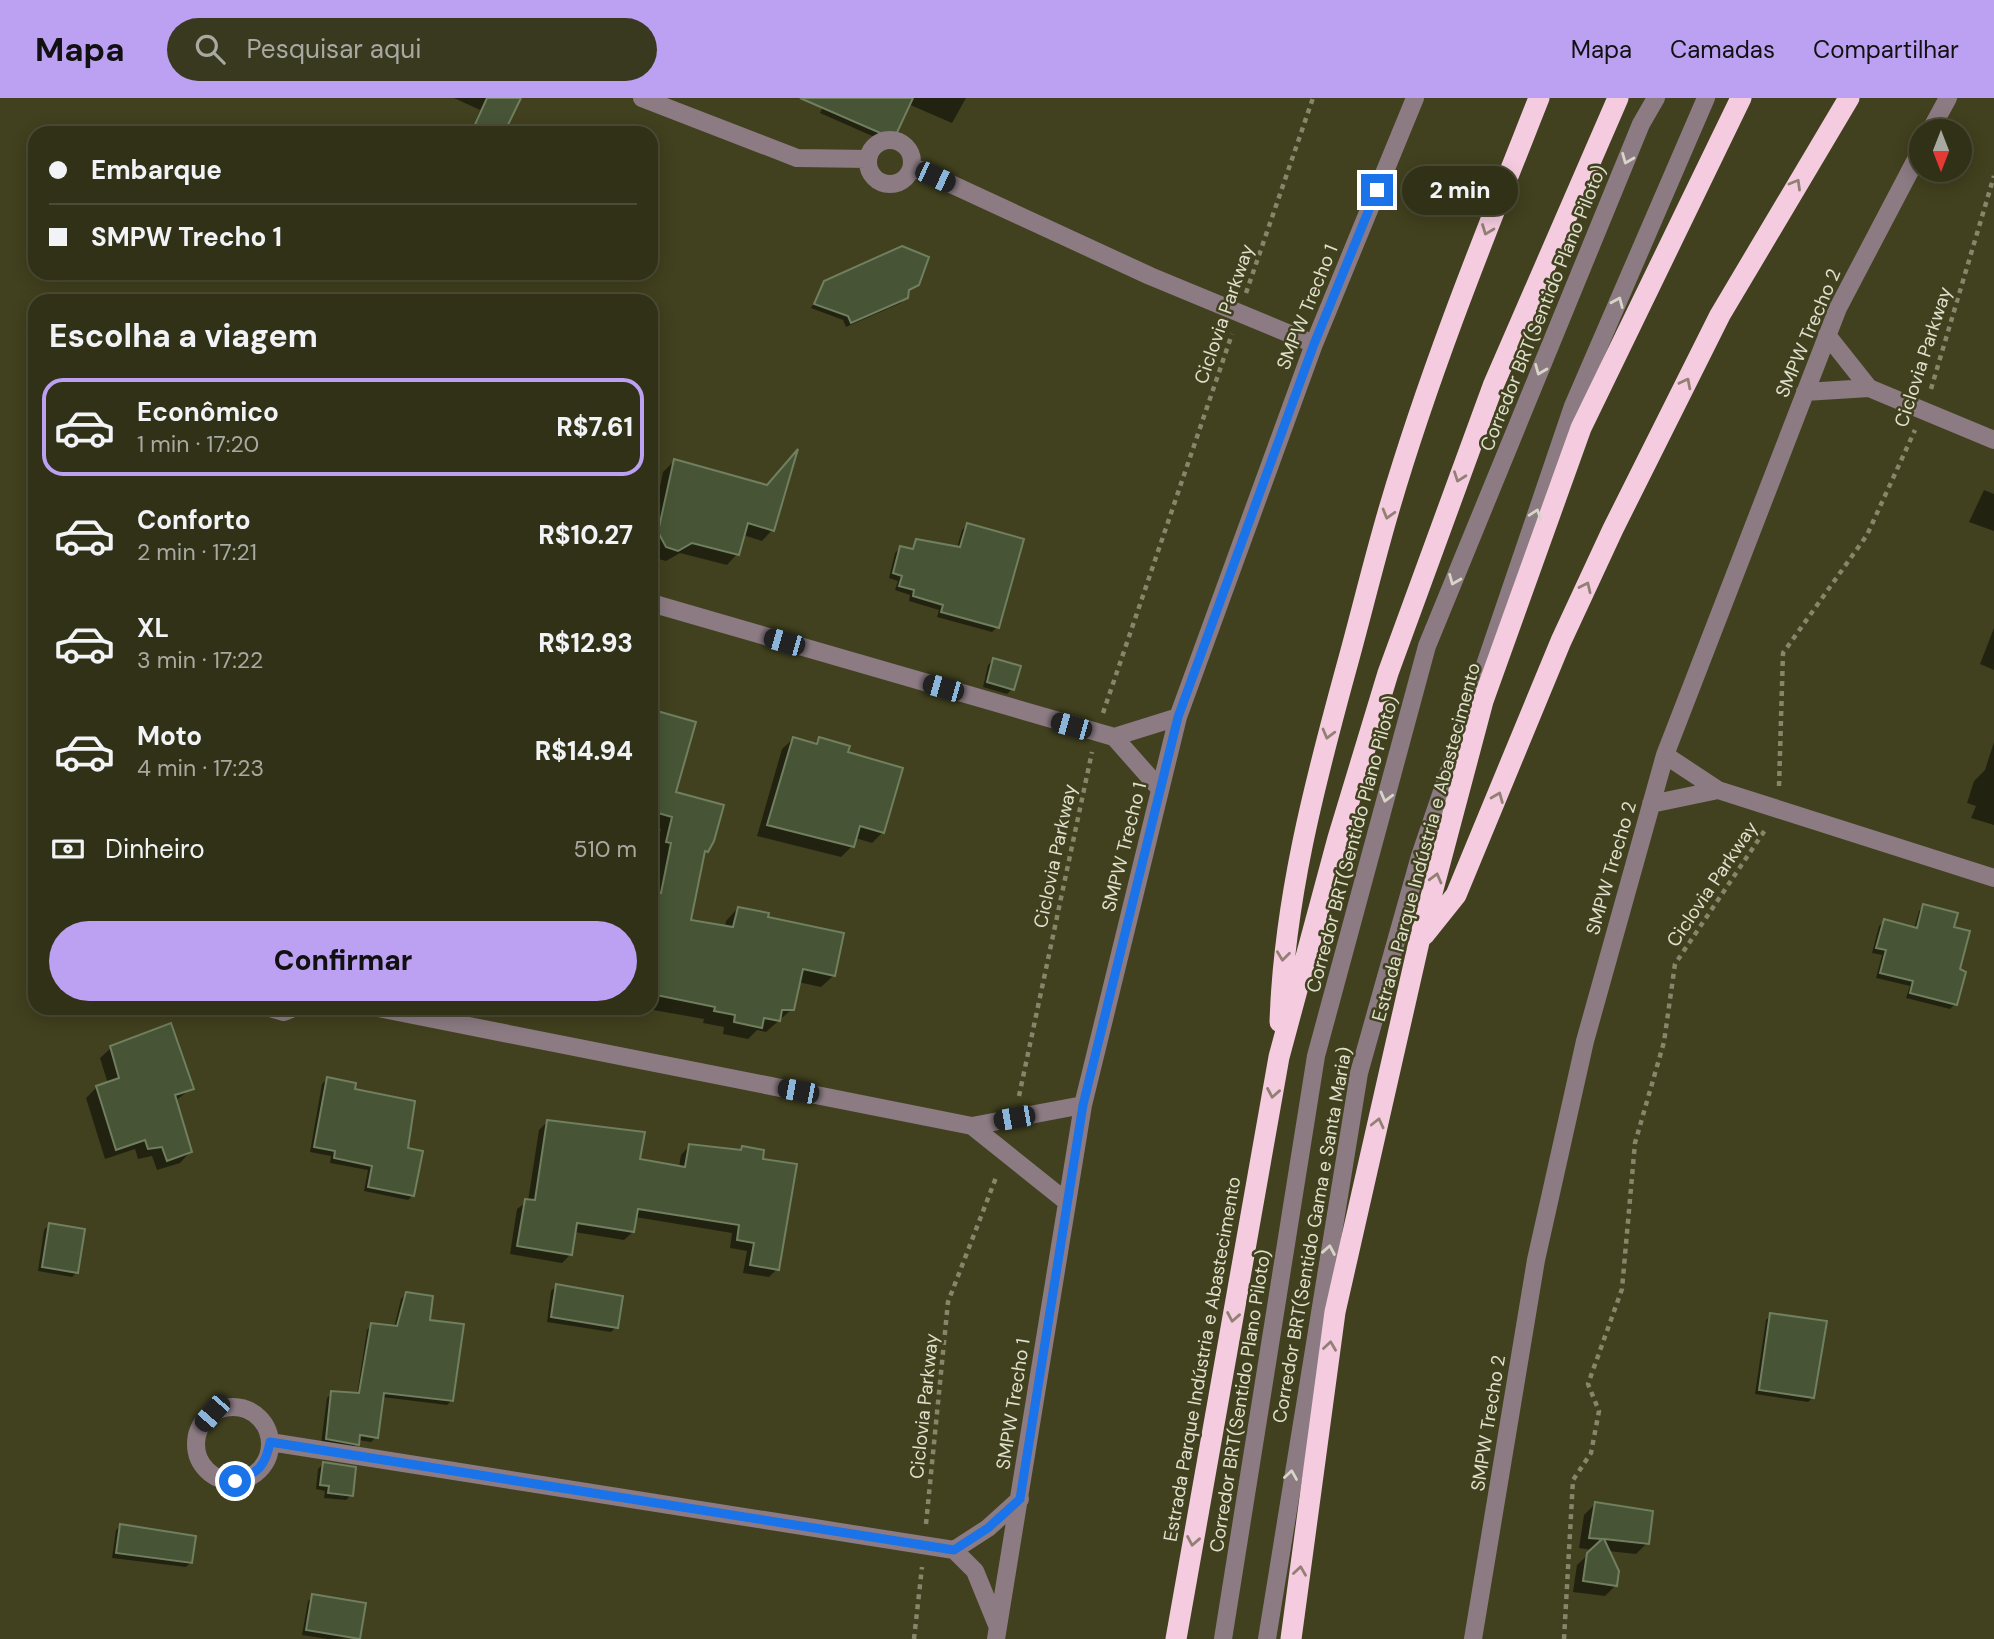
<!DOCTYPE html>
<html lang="pt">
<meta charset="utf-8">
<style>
:root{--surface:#313117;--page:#393920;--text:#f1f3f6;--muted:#a8a9a1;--line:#4c4c36;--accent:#bca0f2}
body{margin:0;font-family:"DM Sans",sans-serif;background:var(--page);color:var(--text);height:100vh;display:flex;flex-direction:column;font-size:26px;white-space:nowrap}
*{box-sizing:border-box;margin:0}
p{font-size:23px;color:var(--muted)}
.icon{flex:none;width:38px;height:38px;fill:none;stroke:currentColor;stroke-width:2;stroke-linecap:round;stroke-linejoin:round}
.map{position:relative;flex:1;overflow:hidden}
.sheet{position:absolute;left:28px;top:196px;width:630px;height:721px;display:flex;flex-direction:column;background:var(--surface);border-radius:21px;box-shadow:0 4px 18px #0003,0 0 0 2px var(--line)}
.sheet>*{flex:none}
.banner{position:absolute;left:28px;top:28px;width:630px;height:154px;border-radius:21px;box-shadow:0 4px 18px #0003,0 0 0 2px var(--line);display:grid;align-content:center;height:154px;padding:0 21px;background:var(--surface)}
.needle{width:46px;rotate:180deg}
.buttons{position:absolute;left:1909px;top:21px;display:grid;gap:14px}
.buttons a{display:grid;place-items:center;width:63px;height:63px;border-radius:50%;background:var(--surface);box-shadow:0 4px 18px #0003,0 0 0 2px var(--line);font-size:35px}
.end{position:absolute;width:32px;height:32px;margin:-16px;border:9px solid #1a73e8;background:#fff;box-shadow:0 0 0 4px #fff}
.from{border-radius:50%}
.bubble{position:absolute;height:49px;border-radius:24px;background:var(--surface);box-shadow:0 4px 18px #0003,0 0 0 2px var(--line);font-size:23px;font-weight:800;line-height:49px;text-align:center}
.car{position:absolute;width:21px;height:42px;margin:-21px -10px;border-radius:9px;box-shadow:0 0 5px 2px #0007;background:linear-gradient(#222 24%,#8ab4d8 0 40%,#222 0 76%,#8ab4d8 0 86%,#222 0)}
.banner b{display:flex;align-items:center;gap:24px;height:66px;font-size:26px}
.banner b+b{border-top:2px solid var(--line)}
.banner i{width:18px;height:18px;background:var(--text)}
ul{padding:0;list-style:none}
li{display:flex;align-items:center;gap:21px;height:98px;margin:0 14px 10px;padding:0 7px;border:4px solid transparent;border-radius:21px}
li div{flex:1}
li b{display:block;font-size:26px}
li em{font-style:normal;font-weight:800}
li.current{border-color:var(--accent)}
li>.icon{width:63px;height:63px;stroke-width:1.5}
h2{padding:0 21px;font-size:32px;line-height:84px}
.pay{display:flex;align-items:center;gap:18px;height:77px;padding:0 21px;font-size:26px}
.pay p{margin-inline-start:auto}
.button{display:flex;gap:14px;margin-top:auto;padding:14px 21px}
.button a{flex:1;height:80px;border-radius:42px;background:var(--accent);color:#111;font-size:28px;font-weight:800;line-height:80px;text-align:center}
header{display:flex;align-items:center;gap:42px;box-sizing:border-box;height:98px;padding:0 35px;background:var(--accent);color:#111}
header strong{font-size:33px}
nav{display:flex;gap:38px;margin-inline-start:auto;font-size:24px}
.search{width:490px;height:63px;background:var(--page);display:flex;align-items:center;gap:18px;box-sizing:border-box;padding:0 24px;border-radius:38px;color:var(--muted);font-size:26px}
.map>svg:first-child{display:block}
.shadow{fill:#0007}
.building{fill:#475536;stroke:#707f5f;stroke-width:2}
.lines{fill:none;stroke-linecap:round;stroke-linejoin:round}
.path{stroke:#86866b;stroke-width:4.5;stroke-dasharray:5 5;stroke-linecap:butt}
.minor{stroke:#8c7b83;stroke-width:18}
.highway{stroke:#f5ccdf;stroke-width:21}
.oneway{stroke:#d7d6c6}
.oneway2{stroke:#928075}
.route{stroke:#1a73e8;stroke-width:9}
.labels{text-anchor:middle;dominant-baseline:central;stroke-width:5;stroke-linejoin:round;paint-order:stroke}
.street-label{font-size:19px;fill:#dfe0cd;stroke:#41411f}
</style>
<header>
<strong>Mapa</strong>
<div class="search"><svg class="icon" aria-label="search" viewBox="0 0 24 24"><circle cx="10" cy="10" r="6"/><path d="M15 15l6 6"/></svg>Pesquisar aqui</div>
<nav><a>Mapa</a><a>Camadas</a><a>Compartilhar</a></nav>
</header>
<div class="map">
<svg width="1994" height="1541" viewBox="0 0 1994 1541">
<rect width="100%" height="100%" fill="#41411f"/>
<!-- shadow -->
<path class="shadow" d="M454 0H519L502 35H470L480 12Z
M827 0H966L952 25 908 6 888 45 820 15Z
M825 184 918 186 907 194 901 205 846 229 843 222 811 210Z
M674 363 772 432 762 443 743 437 737 456 727 467 680 455 666 463 655 460 651 451V432L663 374Z
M1984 392 1994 396V433L1969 424Z
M967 427 997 529 992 534 937 519 939 512 909 503 910 497 895 492 898 483 889 480 895 455 900 450 910 452 917 443 957 450 962 432Z
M1994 530V572L1980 566Z
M993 562 1012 591 1007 596 983 589 988 567Z
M657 615 674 695 707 753 703 757 689 823 725 829 726 823 738 810 766 821 834 877 821 889 798 884 792 911 766 934 757 932 748 941 723 936 724 929 703 925 704 921 642 910H651V795L660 757 655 756 661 731 651 729V621Z
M793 641 813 646 819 641 846 655 883 734 872 745 855 740 852 748 841 759 757 738 782 651Z
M1994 644V727L1971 720 1976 708 1967 705 1974 683 1985 672Z
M1924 808 1958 872 1955 906 1950 911 1906 900 1910 888 1876 880 1882 857 1872 855 1879 828 1884 823 1914 831 1919 813Z
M111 950 192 990 175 1003 190 1054 180 1065 157 1072 152 1058 138 1061 135 1051 105 1061 86 1000 97 989 108 986 100 960Z
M327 981 353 992 406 1052 413 1097 408 1102 364 1093 368 1072 330 1065 331 1058 310 1054 322 986Z
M548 1023 639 1062 679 1069 681 1057 689 1048 739 1054 742 1050 761 1062 777 1171 769 1179 743 1175 747 1153 730 1150 732 1135 635 1119 633 1134 624 1142 574 1134 571 1156 562 1165 510 1156 517 1111 528 1103 539 1032Z
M49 1127 77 1174 72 1179 38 1173 44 1132Z
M556 1188 616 1229 611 1234 547 1224 551 1193Z
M406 1196 428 1223 452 1302 447 1307 382 1299 376 1339 371 1344 358 1342 353 1351 321 1346 327 1300 332 1295 357 1297 367 1232 372 1227 394 1230 401 1201Z
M1771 1217 1813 1299 1808 1304 1755 1296 1766 1222Z
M323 1366 351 1397 346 1402 324 1400 325 1393 316 1391 318 1371Z
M1595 1406 1647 1445 1636 1456 1608 1453 1616 1487 1605 1498 1573 1494 1577 1467 1593 1452 1579 1450 1584 1417Z
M121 1427 191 1464 186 1469 112 1460 116 1432Z
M313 1498 359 1540 328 1541 302 1537 308 1503Z"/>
<!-- building -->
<path class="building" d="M487 0H521L504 35H471Z
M800 0H913L894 41Z
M902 148 929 159 919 187 909 192 908 200 851 225 848 218 814 206 824 183Z
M798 351 774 433 748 425 739 457 692 445 678 453 666 449 658 434 674 361 767 387Z
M967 425 1024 441 999 530 941 514 943 507 913 498 914 492 899 488 902 478 893 475 900 448 913 451 916 441 960 449Z
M993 560 1021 568 1014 592 987 584Z
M657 613 696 624 676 694 724 707 714 743 708 754 705 753 691 822 733 829 738 809 769 815 768 819 844 835 835 878 803 871 794 912H782L780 923 764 920 762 930 734 924 735 917 714 913 715 909 651 896V793L661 795 671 745 666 744 672 719 651 713V633Z
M793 639 817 646 819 639 850 648 848 654 903 670 884 735 860 728 854 749 767 727Z
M1923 806 1958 815 1954 829 1970 833 1960 871 1966 874 1957 907 1910 895 1913 883 1880 875 1886 852 1876 850 1884 821 1917 830Z
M171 925 194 991 175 997 192 1054 167 1063 162 1049 148 1051 145 1042 116 1052 96 988 119 980 110 948Z
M327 979 356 985 355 991 415 1003 408 1050 423 1053 414 1098 368 1089 372 1068 334 1060 335 1053 314 1049Z
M547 1022 645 1034 640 1061 685 1069 689 1046 741 1052 742 1048 764 1052 763 1061 797 1066 779 1172 750 1167 754 1145 737 1142 739 1127 638 1111 634 1134 577 1125 572 1157 517 1148 525 1101 535 1102Z
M49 1125 85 1131 78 1175 42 1169Z
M556 1186 623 1198 618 1230 551 1219Z
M406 1194 433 1198 430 1222 464 1226 453 1303 384 1295 378 1340 360 1337 359 1347 326 1341 331 1293 359 1295 371 1225 397 1228Z
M1770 1215 1827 1223 1814 1300 1759 1292Z
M323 1364 356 1369 353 1398 328 1395 329 1388 320 1387Z
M1595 1404 1653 1413 1649 1446 1604 1441 1619 1473 1617 1488 1583 1483 1587 1455 1602 1441 1589 1440Z
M120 1426 196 1438 192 1465 116 1455Z
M312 1496 366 1505 360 1541 306 1532Z"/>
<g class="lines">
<!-- path -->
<path class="path" d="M1246 195 1313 0
M1931 291 1994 78
M1103 615 1232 236
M1779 688 1783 555 1867 437 1915 332
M1019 998 1092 654
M926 1426 948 1204 997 1077
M914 1541 922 1469
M1564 1541 1573 1382 1591 1355 1599 1313 1588 1286 1622 1191 1635 1045 1664 944 1675 866 1767 729"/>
<!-- minor -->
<path class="minor" d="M642 0 797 60 868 61
M1930 33 1948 0
M868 64a22 22 0 1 1 44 0a22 22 0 1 1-44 0Z
M912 68 1150 178 1314 246
M1827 237 1869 290
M1805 294 1869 290 1994 342
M651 505 1114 639 1160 691
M1114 639 1178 619
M1665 657 1718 692 1994 780
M1651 706 1718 692
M270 910 284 914 294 910
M378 910 972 1028 1083 1007
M972 1028 1067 1104
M196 1346a37 37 0 1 1 74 0a37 37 0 1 1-74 0Z
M270 1344 954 1452 975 1473 997 1527
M954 1452 988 1430 1020 1401
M996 1541 1083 1007 1178 619 1314 246 1415 0
M1223 1541 1316 958 1427 548 1641 26 1656 0
M1267 1541 1359 975 1420 758 1573 308 1706 0
M1473 1541 1536 1162 1585 943 1665 657 1838 210 1922 50"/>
<!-- highway -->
<path class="highway" d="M1424 837 1456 797 1561 543 1613 431 1720 217 1849 0
M1280 924C1284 803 1314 688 1346 571 1361 517 1374 462 1390 408 1431 269 1486 134 1539 0
M1176 1541 1279 959 1338 740 1388 575 1493 288 1618 0
M1291 1541 1335 1214 1419 844 1483 603 1581 330 1741 0"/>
</g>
<!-- one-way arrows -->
<defs><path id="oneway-chevron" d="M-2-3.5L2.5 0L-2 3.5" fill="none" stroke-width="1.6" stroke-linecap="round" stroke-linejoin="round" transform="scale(1.75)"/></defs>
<g class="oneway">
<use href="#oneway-chevron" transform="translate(1627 61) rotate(112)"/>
<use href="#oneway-chevron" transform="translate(1618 204) rotate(-67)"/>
<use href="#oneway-chevron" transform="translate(1540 272) rotate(112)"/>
<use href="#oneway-chevron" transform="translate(1536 416) rotate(-71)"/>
<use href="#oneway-chevron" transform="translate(1454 482) rotate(112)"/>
<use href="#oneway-chevron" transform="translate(1386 699) rotate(105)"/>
<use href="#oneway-chevron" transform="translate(1329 1152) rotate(-80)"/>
<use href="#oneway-chevron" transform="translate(1291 1377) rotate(-81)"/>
</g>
<g class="oneway2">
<use href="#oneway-chevron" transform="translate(1796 86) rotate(-60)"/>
<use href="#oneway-chevron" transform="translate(1487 132) rotate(111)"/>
<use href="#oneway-chevron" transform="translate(1686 285) rotate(-63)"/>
<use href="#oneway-chevron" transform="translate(1459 379) rotate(110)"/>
<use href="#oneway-chevron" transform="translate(1388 416) rotate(106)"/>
<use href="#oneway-chevron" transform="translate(1586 489) rotate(-65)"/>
<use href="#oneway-chevron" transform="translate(1328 636) rotate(105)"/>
<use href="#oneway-chevron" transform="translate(1498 699) rotate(-68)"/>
<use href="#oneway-chevron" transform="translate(1436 780) rotate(-75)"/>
<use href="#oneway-chevron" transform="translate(1283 858) rotate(97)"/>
<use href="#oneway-chevron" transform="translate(1273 995) rotate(100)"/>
<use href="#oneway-chevron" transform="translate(1378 1025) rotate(-77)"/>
<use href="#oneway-chevron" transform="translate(1233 1219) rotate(100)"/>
<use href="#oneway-chevron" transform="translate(1330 1248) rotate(-82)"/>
<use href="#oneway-chevron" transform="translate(1193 1443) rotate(100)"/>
<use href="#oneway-chevron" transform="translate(1300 1473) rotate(-82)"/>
</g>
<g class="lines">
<!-- route -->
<path class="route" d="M235 1383C258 1376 266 1367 270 1344L954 1452 988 1430 1020 1401 1083 1007 1178 619 1314 246 1377 92"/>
</g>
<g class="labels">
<!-- street labels -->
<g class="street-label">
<text transform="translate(1307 209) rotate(-68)">SMPW Trecho 1</text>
<text transform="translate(1543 210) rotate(-68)">Corredor BRT(Sentido Plano Piloto)</text>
<text transform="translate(1224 216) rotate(-71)">Ciclovia Parkway</text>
<text transform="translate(1808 235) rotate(-67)">SMPW Trecho 2</text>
<text transform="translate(1923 259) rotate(-72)">Ciclovia Parkway</text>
<text transform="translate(1426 744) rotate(-75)">Estrada Parque Indústria e Abastecimento</text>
<text transform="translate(1352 746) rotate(-75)">Corredor BRT(Sentido Plano Piloto)</text>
<text transform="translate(1124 749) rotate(-76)">SMPW Trecho 1</text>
<text transform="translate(1055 758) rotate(-78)">Ciclovia Parkway</text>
<text transform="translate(1611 770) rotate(-74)">SMPW Trecho 2</text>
<text transform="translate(1712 786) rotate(-56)">Ciclovia Parkway</text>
<text transform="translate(1312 1137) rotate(-80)">Corredor BRT(Sentido Gama e Santa Maria)</text>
<text transform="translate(1202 1261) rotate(-80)">Estrada Parque Indústria e Abastecimento</text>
<text transform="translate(1240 1303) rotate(-81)">Corredor BRT(Sentido Plano Piloto)</text>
<text transform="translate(1013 1306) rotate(-81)">SMPW Trecho 1</text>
<text transform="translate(924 1308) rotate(-84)">Ciclovia Parkway</text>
<text transform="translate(1488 1325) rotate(-81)">SMPW Trecho 2</text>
</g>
</g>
</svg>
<div class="buttons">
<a><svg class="needle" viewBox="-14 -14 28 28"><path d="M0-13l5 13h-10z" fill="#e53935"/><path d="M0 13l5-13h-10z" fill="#a8a9a1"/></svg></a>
</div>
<i class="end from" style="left:235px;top:1383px"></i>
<i class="end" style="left:1377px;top:92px"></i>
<div class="bubble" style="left:1402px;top:68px;width:116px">2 min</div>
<i class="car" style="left:935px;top:79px;rotate:115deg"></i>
<i class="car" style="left:784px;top:544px;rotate:286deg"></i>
<i class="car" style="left:943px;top:590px;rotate:286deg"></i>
<i class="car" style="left:1071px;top:628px;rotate:286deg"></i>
<i class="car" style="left:798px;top:993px;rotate:281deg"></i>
<i class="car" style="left:1014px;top:1020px;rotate:260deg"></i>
<i class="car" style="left:212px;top:1315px;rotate:221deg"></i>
<div class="banner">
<b><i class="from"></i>Embarque</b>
<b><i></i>SMPW Trecho 1</b>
</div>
<section class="sheet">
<h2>Escolha a viagem</h2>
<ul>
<li class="current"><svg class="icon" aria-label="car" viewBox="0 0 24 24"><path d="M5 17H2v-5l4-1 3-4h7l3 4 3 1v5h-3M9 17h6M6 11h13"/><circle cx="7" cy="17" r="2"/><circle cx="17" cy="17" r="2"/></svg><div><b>Econômico</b><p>1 min · 17:20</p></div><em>R$7.61</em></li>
<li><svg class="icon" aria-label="car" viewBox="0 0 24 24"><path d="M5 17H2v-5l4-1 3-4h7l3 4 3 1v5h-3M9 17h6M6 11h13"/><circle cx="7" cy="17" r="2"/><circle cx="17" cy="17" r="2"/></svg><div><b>Conforto</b><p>2 min · 17:21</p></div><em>R$10.27</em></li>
<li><svg class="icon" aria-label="car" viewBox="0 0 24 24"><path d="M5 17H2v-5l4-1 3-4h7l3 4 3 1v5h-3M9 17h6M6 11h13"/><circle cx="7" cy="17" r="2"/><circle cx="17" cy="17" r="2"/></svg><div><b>XL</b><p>3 min · 17:22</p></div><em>R$12.93</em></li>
<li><svg class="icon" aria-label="car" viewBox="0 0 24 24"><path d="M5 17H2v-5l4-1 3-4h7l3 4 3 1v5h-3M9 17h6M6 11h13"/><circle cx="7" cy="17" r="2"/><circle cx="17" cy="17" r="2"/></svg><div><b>Moto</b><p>4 min · 17:23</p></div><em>R$14.94</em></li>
</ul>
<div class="pay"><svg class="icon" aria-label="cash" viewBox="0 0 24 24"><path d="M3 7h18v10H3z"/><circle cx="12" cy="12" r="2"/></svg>Dinheiro<p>510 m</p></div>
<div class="button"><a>Confirmar</a></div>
</section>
</div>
